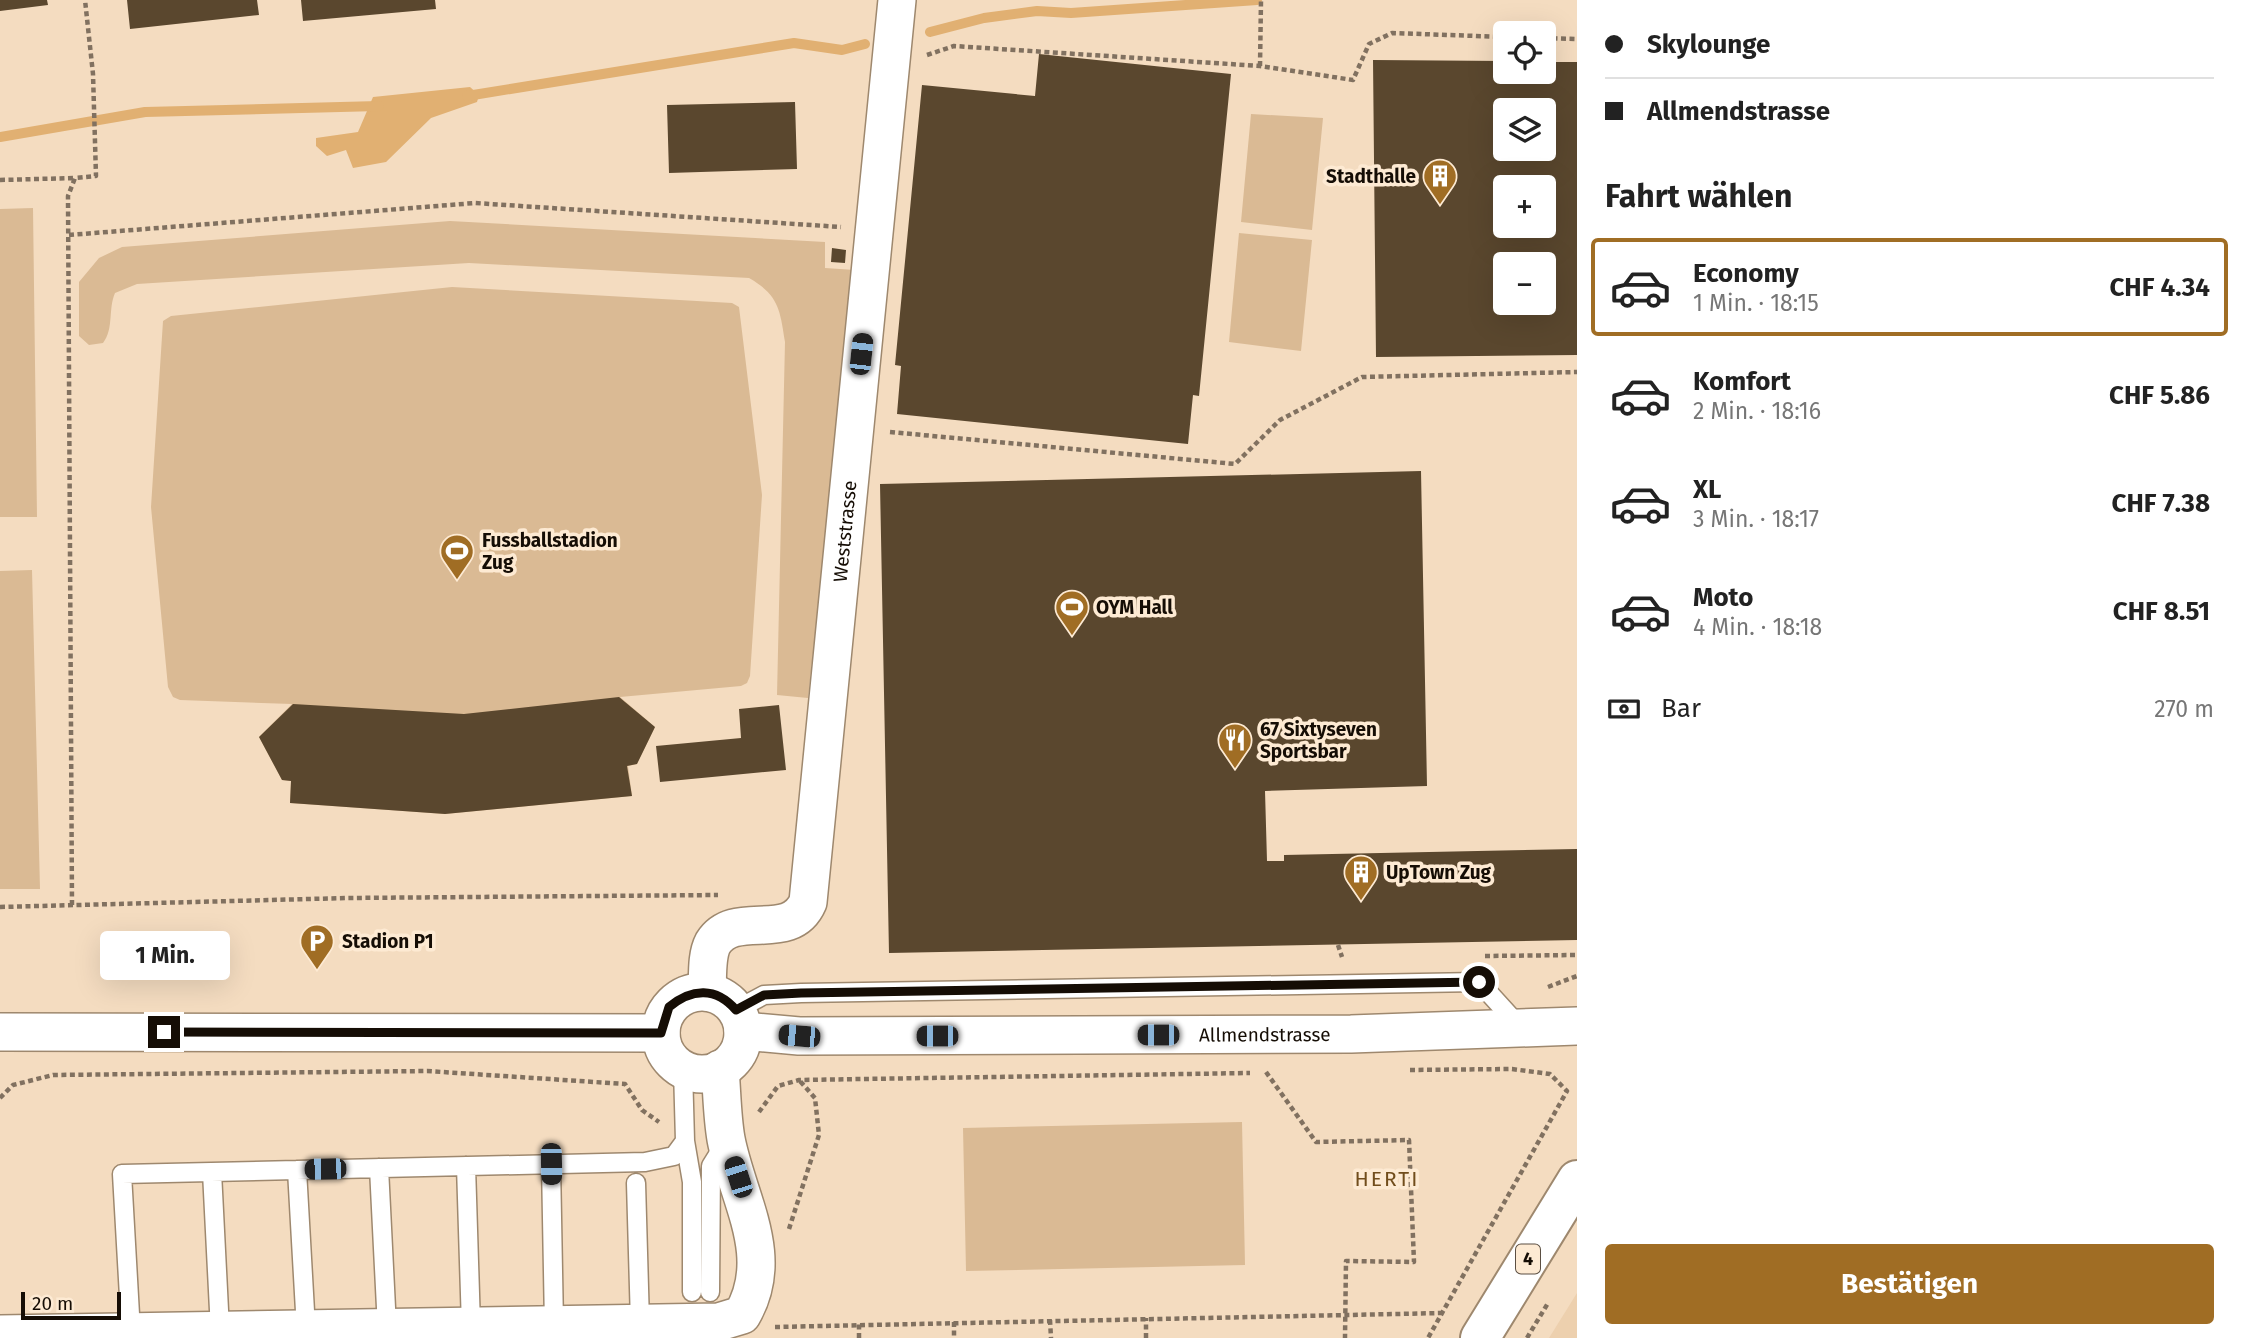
<!DOCTYPE html>
<html lang="de">
<meta charset="utf-8">
<style>
:root{--surface:#fff;--page:#f6f6f6;--text:#222;--muted:#767676;--line:#e0e0e0;--accent:#a06d24}
body{margin:0;font-family:"Fira Sans",sans-serif;background:var(--page);color:var(--text);height:100vh;display:flex;flex-direction:column;font-size:26px;white-space:nowrap}
*{box-sizing:border-box;margin:0}
p{font-size:23px;color:var(--muted)}
.icon{flex:none;width:38px;height:38px;fill:none;stroke:currentColor;stroke-width:2;stroke-linecap:round;stroke-linejoin:round}
.map{position:relative;flex:1;overflow:hidden}
.details{display:flex;flex-direction:column;background:var(--surface);width:665px}
.details>*{flex:none}
.hud{display:grid;align-content:center;height:154px;padding:0 28px;background:var(--surface)}
.fabs{position:absolute;left:1493px;top:21px;display:grid;gap:14px}
.fabs a{display:grid;place-items:center;width:63px;height:63px;border-radius:7px;background:var(--surface);box-shadow:0 7px 28px #0002;font-size:35px}
.scale{position:absolute;left:21px;bottom:18px;width:100px;box-sizing:border-box;padding-left:7px;border:4px solid #150d05;border-top:0;font-size:19px;line-height:24px;white-space:nowrap;color:#150d05;-webkit-text-stroke:5px #fdead3;paint-order:stroke}
.end{position:absolute;width:32px;height:32px;margin:-16px;border:9px solid #150d05;background:#fff;box-shadow:0 0 0 4px #fff}
.from{border-radius:50%}
.bubble{position:absolute;height:49px;border-radius:7px;background:var(--surface);box-shadow:0 7px 28px #0002;font-size:23px;font-weight:700;line-height:49px;text-align:center}
.car{position:absolute;width:21px;height:42px;margin:-21px -10px;border-radius:9px;box-shadow:0 0 5px 2px #0007;background:linear-gradient(#222 24%,#8ab4d8 0 40%,#222 0 76%,#8ab4d8 0 86%,#222 0)}
.hud b{display:flex;align-items:center;gap:24px;height:66px;font-size:26px}
.hud b+b{border-top:2px solid var(--line)}
.hud i{width:18px;height:18px;background:var(--text)}
ul{padding:0;list-style:none}
li{display:flex;align-items:center;gap:21px;height:98px;margin:0 14px 10px;padding:0 14px;border:4px solid transparent;border-radius:7px}
li div{flex:1}
li b{display:block;font-size:26px}
li em{font-style:normal;font-weight:700}
li.selected{border-color:var(--accent)}
li>.icon{width:63px;height:63px;stroke-width:1.5}
h2{padding:0 28px;font-size:32px;line-height:84px}
.pay{display:flex;align-items:center;gap:18px;height:77px;padding:0 28px;font-size:26px}
.pay p{margin-inline-start:auto}
.action{display:flex;gap:14px;margin-top:auto;padding:14px 28px}
.action a{flex:1;height:80px;border-radius:7px;background:var(--accent);color:#fff;font-size:28px;font-weight:700;line-height:80px;text-align:center}
main{display:flex;flex:1;min-height:0}
.map>svg:first-child{display:block}
.built{fill:#edd0ae}
.green{fill:#daba94}
.water{fill:#e1b072}
.lines{fill:none;stroke-linecap:round;stroke-linejoin:round}
.stream{stroke:#e1b072;stroke-width:10}
.building{fill:#5a472e;fill-rule:evenodd}
.service-casing{stroke:#9e886e;stroke-width:21}
.minor-casing{stroke:#9e886e;stroke-width:40}
.primary-casing{stroke:#9e886e;stroke-width:42}
.path{stroke:#817160;stroke-width:4.5;stroke-dasharray:5 3.5;stroke-linecap:butt}
.service{stroke:#fff;stroke-width:18}
.minor{stroke:#fff;stroke-width:37}
.primary{stroke:#fff;stroke-width:38}
.route{stroke:#150d05;stroke-width:9}
.labels{text-anchor:middle;dominant-baseline:central;stroke-width:7;stroke-linejoin:round;paint-order:stroke}
.shield{fill:#fdead3;stroke:#5b4f43;stroke-width:2}
.shield-label{font-size:18px;font-weight:bold;fill:#150d05}
.poi-label{font-size:19px;font-weight:bold;fill:#150d05;stroke:#fdead3;text-anchor:start}
.street-label{font-size:19px;fill:#150d05;stroke:#fdead3}
.neighbourhood-label{font-size:21px;letter-spacing:2px;fill:#714d1c;stroke:#fdead3}
</style>
<main>
<div class="map">
<svg width="1577" height="1338" viewBox="0 0 1577 1338">
<rect width="100%" height="100%" fill="#f4dcc0"/>
<!-- built -->
<path class="built" d="M1577 1293V1338H1549Z"/>
<!-- green -->
<path class="green" d="M1251 114 1323 118 1312 230 1241 222Z
M33 208 37 517H0V209Z
M450 221 825 242V268L855 270 808 698 777 695 785 342C780 310 779 295 749 278L469 263 137 284 115 293C108 309 114 329 103 343L89 345 79 336V282L99 258 122 247Z
M1239 233 1312 240 1301 351 1229 342Z
M452 287 732 303 739 307 762 495 750 676 747 683 741 686 620 697 655 727 637 764 628 766 632 796 445 814 290 803 291 781 282 780 259 737 292 704 180 700 173 697 168 687 151 507 163 321 171 316Z
M32 570 40 889H0V571Z
M1242 1122 1245 1265 966 1271 963 1128Z"/>
<!-- water -->
<path class="water" d="M470 87 479 95 477 102 431 118 386 162 353 168 346 150 327 156 316 146V138L358 132 373 97Z"/>
<g class="lines">
<!-- stream -->
<path class="stream" d="M930 32 984 18 1037 11 1071 13 1257 0
M467 96 794 43 842 50 865 44
M0 137 145 112 379 106"/>
</g>
<!-- building -->
<path class="building" d="M0 0H47L48 5 0 11Z
M127 0H257L259 15 130 29Z
M301 0H435L436 9 303 21Z
M1039 54 1231 74 1199 396 1193 395 1188 444 897 414 901 366 895 365 922 85 1035 96Z
M1373 60 1505 61V72H1544V62H1577V355L1376 357ZM1505 110H1544V149H1505ZM1505 187H1544V226H1505ZM1505 264H1544V303H1505Z
M795 102 797 169 669 173 667 105Z
M832 248 846 250 845 263 831 262Z
M1421 471 1427 786 1265 791 1267 861H1284V855L1577 849V940L889 953 880 484Z
M619 697 655 727 637 764 627 766 632 796 445 814 290 803 291 781 282 780 259 737 293 704 464 714Z
M779 705 786 770 660 782 656 746 741 738 739 709Z"/>
<g class="lines">
<!-- service casing -->
<g class="service-casing">
<path id="service" d="M736 1010 764 995 801 993 1479 982 1519 1026
M685 1141 692 1182V1292
M551 1164 554 1325
M466 1166 471 1326
M379 1168 387 1328
M297 1170 306 1329
M212 1172 220 1330
M636 1183 640 1323
M710 1292 711 1166 724 1145
M131 1332 122 1174 645 1162 674 1156 685 1141 683 1069"/>
</g>
<!-- minor casing -->
<g class="minor-casing">
<g id="minor">
<path id="s1" d="M707 992C708 977 706 956 713 943 735 908 790 944 808 902L897 0"/>
<circle cx="702" cy="1033" r="41"/>
<path id="s2" d="M743 1031 799 1036 1351 1034 1577 1026"/>
<path d="M0 1032 661 1033"/>
<path d="M0 1334 719 1322 742 1315C777 1256 737 1198 726 1139 722 1116 722 1092 720 1069"/>
</g>
</g>
<!-- primary casing -->
<g class="primary-casing">
<path id="primary" d="M1480 1338 1577 1180"/>
</g>
<!-- path -->
<path class="path" d="M1544 38 1577 39
M927 55 954 46 1260 66 1353 80 1369 44 1392 33 1505 37
M1260 66 1261 0
M0 180 75 178
M69 235 475 203 841 227
M890 432 1235 464 1280 420 1362 377 1577 372
M72 905 68 196 75 178 96 176 93 74 85 0
M0 907 348 898 718 895
M1338 945 1342 957
M1485 956 1577 955
M1548 987 1577 976
M1410 1070 1512 1069 1550 1074 1567 1091 1428 1338
M1266 1072 1316 1142 1409 1140 1414 1262 1346 1261 1345 1338
M0 1098 13 1085 53 1075 427 1071 625 1084 642 1110 659 1122
M759 1112 778 1086 799 1080 1250 1073
M789 1229 819 1135 815 1098 800 1081
M1050 1320 1051 1338
M954 1322V1338
M775 1327 1443 1313
M859 1338V1323
M1146 1338V1318
M1527 1338 1548 1303"/>
<!-- service -->
<use href="#service" class="service"/>
<!-- minor -->
<use href="#minor" class="minor"/>
<!-- primary -->
<use href="#primary" class="primary"/>
</g>
<g class="lines">
<!-- route -->
<path class="route" d="M164 1032 661 1033 669 1007C692 988 716 987 736 1010L764 995 801 993 1479 982"/>
</g>
<!-- icons -->
<defs>
<g id="building-pin" transform="scale(1.75)"><path d="M0 17L-7.5 6A9.5 9.5 0 1 1 7.5 6Z" fill="#a06d24" stroke="#fdead3"/><path d="M-4-6H4V6H1V3H-1V6H-4ZM-2.5-4.3h1.7v1.8h-1.7ZM.8-4.3h1.7v1.8H.8ZM-2.5-1h1.7V.8h-1.7ZM.8-1h1.7V.8H.8Z" fill="#fff"/></g>
<g id="stadium-pin" transform="scale(1.75)"><path d="M0 17L-7.5 6A9.5 9.5 0 1 1 7.5 6Z" fill="#a06d24" stroke="#fdead3"/><path d="M0-5a6.5 5 0 1 0 0 10a6.5 5 0 1 0 0-10ZM-3.5-1.8h7v3.6h-7Z" fill="#fff"/></g>
<g id="restaurant-pin" transform="scale(1.75)"><path d="M0 17L-7.5 6A9.5 9.5 0 1 1 7.5 6Z" fill="#a06d24" stroke="#fdead3"/><path d="M-5-6h1v4h1v-4h1v4h1v-4h1v5L-1.5 .5V6h-2V.5L-5-1ZM5-6V6H3V1.5H1.5Q1.5-4 5-6Z" fill="#fff"/></g>
<g id="parking-pin" transform="scale(1.75)"><path d="M0 17L-7.5 6A9.5 9.5 0 1 1 7.5 6Z" fill="#a06d24" stroke="#fdead3"/><path d="M-3.5-5.5H1a3.5 3.5 0 0 1 0 7H-1V5.5H-3.5ZM-1-3.4V-.6H.8a1.4 1.4 0 0 0 0-2.8Z" fill="#fff"/></g>
</defs>
<g fill-rule="evenodd">
<use href="#building-pin" x="1440" y="176"/>
<use href="#stadium-pin" x="457" y="551"/>
<use href="#stadium-pin" x="1072" y="607"/>
<use href="#restaurant-pin" x="1235" y="740"/>
<use href="#building-pin" x="1361" y="872"/>
<use href="#parking-pin" x="317" y="941"/>
</g>
<g class="labels">
<!-- shield labels -->
<rect class="shield" x="1516" y="1244.5" width="24" height="29" rx="5"/>
<g class="shield-label">
<text x="1528" y="1259">4</text>
</g>
<!-- poi labels -->
<g class="poi-label">
<text x="1416" y="176" text-anchor="end">Stadthalle</text>
<text x="482" y="540">Fussballstadion<tspan x="482" dy="22">Zug</tspan></text>
<text x="1096" y="607">OYM Hall</text>
<text x="1260" y="729">67 Sixtyseven<tspan x="1260" dy="22">Sportsbar</tspan></text>
<text x="1386" y="872">UpTown Zug</text>
<text x="342" y="941">Stadion P1</text>
</g>
<!-- street labels -->
<g class="street-label">
<text stroke="none"><textPath href="#s1" startOffset="532">Weststrasse</textPath></text>
<text stroke="none"><textPath href="#s2" startOffset="522">Allmendstrasse</textPath></text>
</g>
<!-- neighbourhood labels -->
<g class="neighbourhood-label">
<text x="1387" y="1179">HERTI</text>
</g>
</g>
</svg>
<div class="fabs">
<a><svg class="icon" aria-label="locate" viewBox="0 0 24 24"><circle cx="12" cy="12" r="6"/><path d="M12 2v4M12 18v4M2 12h4M18 12h4"/></svg></a>
<a><svg class="icon" aria-label="layers" viewBox="0 0 24 24"><path d="M12 4l9 5-9 5-9-5zM3 14l9 5 9-5"/></svg></a>
<a>+</a>
<a>−</a>
</div>
<div class="scale">20 m</div>
<i class="end from" style="left:1479px;top:982px"></i>
<i class="end" style="left:164px;top:1032px"></i>
<div class="bubble" style="left:100px;top:931px;width:130px">1 Min.</div>
<i class="car" style="left:861px;top:354px;rotate:6deg"></i>
<i class="car" style="left:1158px;top:1035px;rotate:270deg"></i>
<i class="car" style="left:799px;top:1036px;rotate:275deg"></i>
<i class="car" style="left:937px;top:1036px;rotate:270deg"></i>
<i class="car" style="left:551px;top:1164px;rotate:179deg"></i>
<i class="car" style="left:325px;top:1169px;rotate:269deg"></i>
<i class="car" style="left:738px;top:1177px;rotate:342deg"></i>
</div>
<section class="details">
<div class="hud">
<b><i class="from"></i>Skylounge</b>
<b><i></i>Allmendstrasse</b>
</div>
<h2>Fahrt wählen</h2>
<ul>
<li class="selected"><svg class="icon" aria-label="car" viewBox="0 0 24 24"><path d="M5 17H2v-5l4-1 3-4h7l3 4 3 1v5h-3M9 17h6M6 11h13"/><circle cx="7" cy="17" r="2"/><circle cx="17" cy="17" r="2"/></svg><div><b>Economy</b><p>1 Min. · 18:15</p></div><em>CHF 4.34</em></li>
<li><svg class="icon" aria-label="car" viewBox="0 0 24 24"><path d="M5 17H2v-5l4-1 3-4h7l3 4 3 1v5h-3M9 17h6M6 11h13"/><circle cx="7" cy="17" r="2"/><circle cx="17" cy="17" r="2"/></svg><div><b>Komfort</b><p>2 Min. · 18:16</p></div><em>CHF 5.86</em></li>
<li><svg class="icon" aria-label="car" viewBox="0 0 24 24"><path d="M5 17H2v-5l4-1 3-4h7l3 4 3 1v5h-3M9 17h6M6 11h13"/><circle cx="7" cy="17" r="2"/><circle cx="17" cy="17" r="2"/></svg><div><b>XL</b><p>3 Min. · 18:17</p></div><em>CHF 7.38</em></li>
<li><svg class="icon" aria-label="car" viewBox="0 0 24 24"><path d="M5 17H2v-5l4-1 3-4h7l3 4 3 1v5h-3M9 17h6M6 11h13"/><circle cx="7" cy="17" r="2"/><circle cx="17" cy="17" r="2"/></svg><div><b>Moto</b><p>4 Min. · 18:18</p></div><em>CHF 8.51</em></li>
</ul>
<div class="pay"><svg class="icon" aria-label="cash" viewBox="0 0 24 24"><path d="M3 7h18v10H3z"/><circle cx="12" cy="12" r="2"/></svg>Bar<p>270 m</p></div>
<div class="action"><a>Bestätigen</a></div>
</section>
</main>
